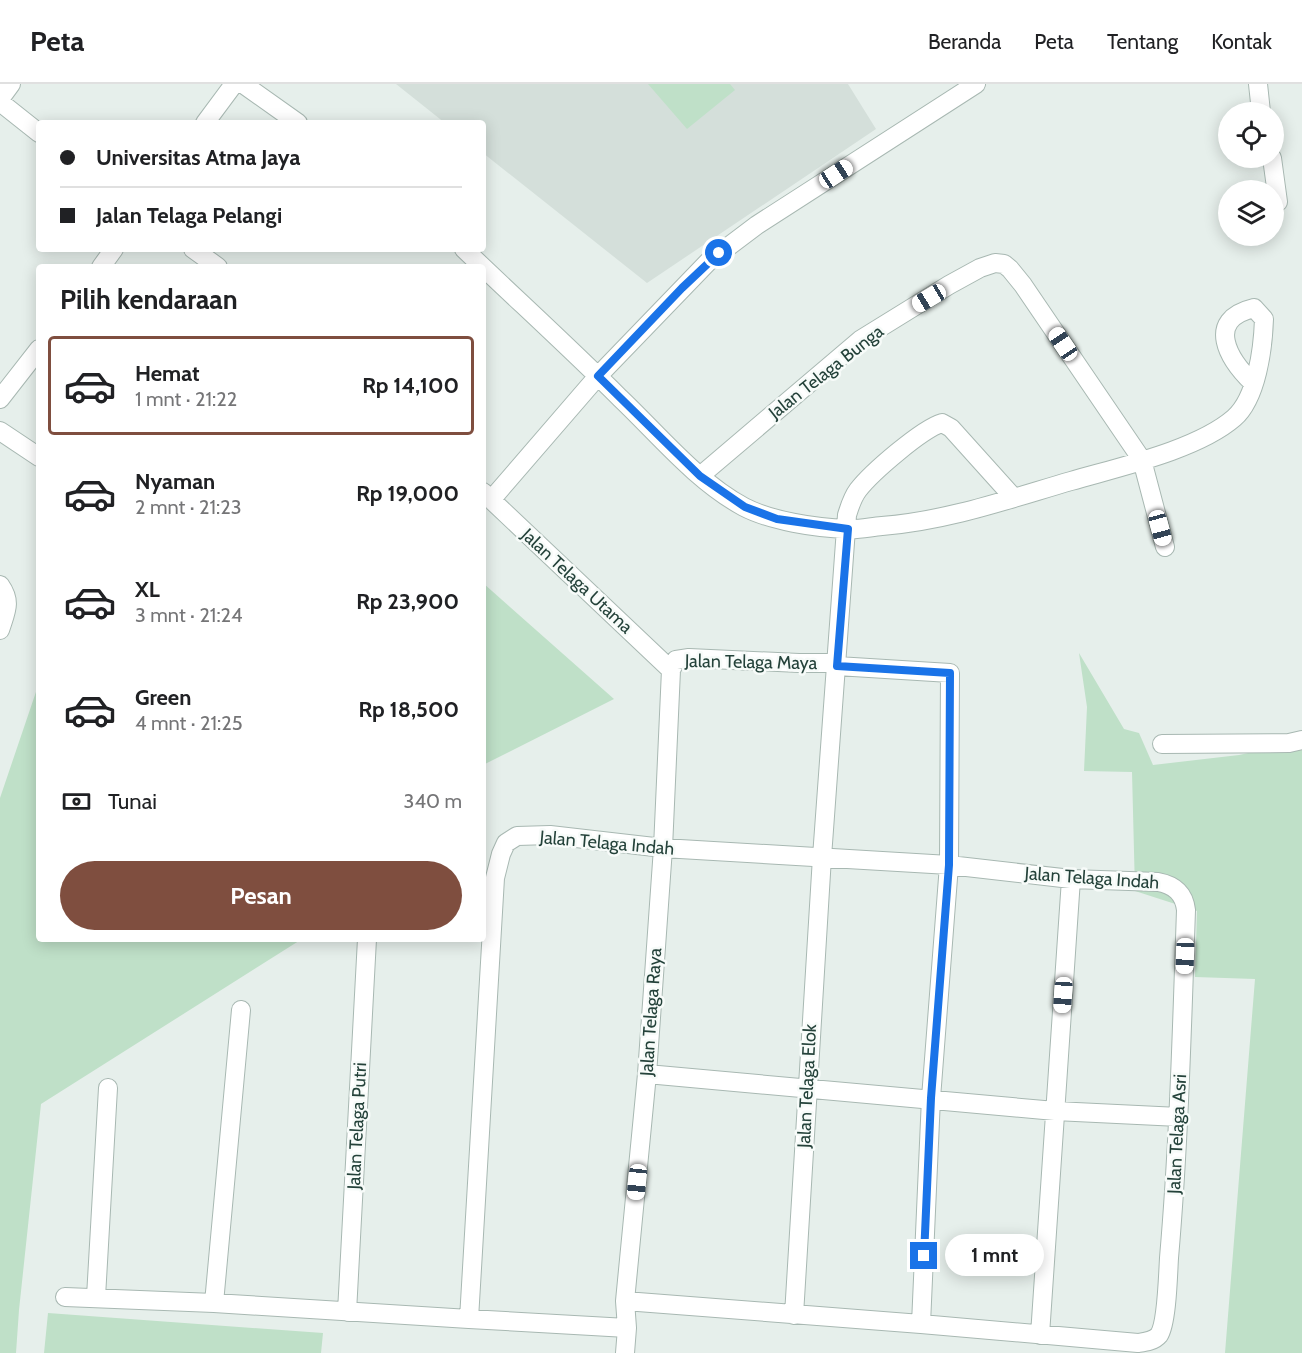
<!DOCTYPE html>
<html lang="id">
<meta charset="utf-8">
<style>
:root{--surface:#fff;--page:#f2f2f2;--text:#202124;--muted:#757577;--line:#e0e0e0;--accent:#7f4e3f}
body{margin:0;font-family:Cabin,sans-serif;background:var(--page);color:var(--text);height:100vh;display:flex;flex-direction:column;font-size:22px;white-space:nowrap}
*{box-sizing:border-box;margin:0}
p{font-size:20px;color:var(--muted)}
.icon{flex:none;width:33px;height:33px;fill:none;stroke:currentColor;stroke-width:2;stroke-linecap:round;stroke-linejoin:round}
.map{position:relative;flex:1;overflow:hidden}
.sheet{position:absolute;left:36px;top:180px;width:450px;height:678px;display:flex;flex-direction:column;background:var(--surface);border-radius:6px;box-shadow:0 3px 15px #0003}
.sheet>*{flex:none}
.hud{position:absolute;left:36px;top:36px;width:450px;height:132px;border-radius:6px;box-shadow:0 3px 15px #0003;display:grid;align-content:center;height:132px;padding:0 24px;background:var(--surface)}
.fabs{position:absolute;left:1218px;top:18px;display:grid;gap:12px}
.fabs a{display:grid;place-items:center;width:66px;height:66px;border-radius:50%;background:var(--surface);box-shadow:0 3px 15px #0003;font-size:30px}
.end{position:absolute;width:27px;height:27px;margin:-14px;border:8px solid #1a73e8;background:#fff;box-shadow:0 0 0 3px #fff}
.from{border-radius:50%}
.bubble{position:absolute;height:42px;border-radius:21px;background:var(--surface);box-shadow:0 3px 15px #0003;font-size:20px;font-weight:700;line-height:42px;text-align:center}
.car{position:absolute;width:18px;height:36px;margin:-18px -9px;border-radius:8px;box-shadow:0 0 4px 2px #0007;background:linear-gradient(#fff 24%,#345 0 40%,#fff 0 76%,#345 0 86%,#fff 0)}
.hud b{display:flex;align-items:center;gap:21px;height:57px;font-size:22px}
.hud b+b{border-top:2px solid var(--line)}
.hud i{width:15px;height:15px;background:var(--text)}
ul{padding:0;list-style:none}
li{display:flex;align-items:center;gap:18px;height:99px;margin:0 12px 9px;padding:0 12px;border:3px solid transparent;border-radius:6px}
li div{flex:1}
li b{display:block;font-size:22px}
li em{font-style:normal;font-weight:700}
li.active{border-color:var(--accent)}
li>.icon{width:54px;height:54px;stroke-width:1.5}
h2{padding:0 24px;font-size:27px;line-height:72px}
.pay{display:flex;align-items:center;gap:15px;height:66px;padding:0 24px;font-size:22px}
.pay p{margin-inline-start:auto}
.action{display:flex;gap:12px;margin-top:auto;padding:12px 24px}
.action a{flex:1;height:69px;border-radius:36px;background:var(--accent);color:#fff;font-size:24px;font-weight:700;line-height:69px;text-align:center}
header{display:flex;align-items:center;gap:36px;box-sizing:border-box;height:84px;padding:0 30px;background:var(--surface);border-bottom:2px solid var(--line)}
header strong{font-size:28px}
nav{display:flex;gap:33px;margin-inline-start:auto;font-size:21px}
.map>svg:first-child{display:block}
.built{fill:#d4dfda}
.green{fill:#bfe0c8}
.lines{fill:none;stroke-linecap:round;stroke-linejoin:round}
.minor-casing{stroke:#a8b8b2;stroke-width:20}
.minor{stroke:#fff;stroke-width:18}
.route{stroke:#1a73e8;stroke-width:8}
.labels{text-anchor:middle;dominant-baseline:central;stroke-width:5;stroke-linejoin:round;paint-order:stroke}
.street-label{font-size:18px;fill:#24423a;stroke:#f7fbf9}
</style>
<header>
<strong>Peta</strong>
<nav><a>Beranda</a><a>Peta</a><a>Tentang</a><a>Kontak</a></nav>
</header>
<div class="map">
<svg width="1302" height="1269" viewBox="0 0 1302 1269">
<rect width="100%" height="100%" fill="#e6efeb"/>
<!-- built -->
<path class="built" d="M396 0H848L876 45 647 199 483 69V39H445Z"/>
<!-- green -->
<path class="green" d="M648 0H730L735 6 687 45Z
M483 499 614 615 483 681Z
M1079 569 1124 645 1139 649 1153 681 1239 671 1302 657V1269H1225L1255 895 1195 893 1197 827 1135 807 1132 688 1084 687 1087 623Z
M39 599V855H302L41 1020 19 1226 16 1269H0V714Z
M48 1229 323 1249 321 1269H44Z"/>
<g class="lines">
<!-- minor casing -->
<g class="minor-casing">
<path id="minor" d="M1258 0 1261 28
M0 15 11 0
M0 18 39 49
M205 39 234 0H243L298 39
M1272 74 1278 118
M193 165 218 183
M464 165C516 215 569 263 620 314 659 351 696 397 744 423 771 437 816 444 847 445 858 446 870 443 882 442 947 437 1009 415 1071 397 1119 383 1197 366 1234 334 1257 314 1263 264 1264 235L1254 224C1204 236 1229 276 1253 299
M101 183 114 165
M0 315 39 265
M0 347 39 373
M700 392 860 256 949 201 980 184 995 179 1004 180 1010 185 1023 201 1142 376 1165 463
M483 408 671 586
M491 416 598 292 708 178 757 141 976 0
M0 501C12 518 6 527 0 546
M837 582 950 589 949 781 931 1014 921 1240
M1162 660 1289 659 1302 656
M647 990 1055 1027 1179 1033
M65 1213 214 1219 469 1235
M96 1213 108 1004
M625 1217 921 1240 1138 1259C1145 1258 1154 1257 1159 1251 1167 1239 1168 1190 1169 1174 1179 1058 1182 942 1186 826 1184 809 1174 801 1158 798L1071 795 949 781 663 764 550 751 517 752 506 759 501 770 495 794 469 1235 627 1244
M214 1219 241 926
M347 1228 367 855
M794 1231 822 773 847 431C850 422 852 414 858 406 872 388 922 345 942 339L951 344 1014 414
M1040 1251 1071 795
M625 1269 627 1244 625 1217 647 990 663 764 671 586 676 576 689 574 799 579H837"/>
</g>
<!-- minor -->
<use href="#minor" class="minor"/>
</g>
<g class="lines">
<!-- route -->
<path class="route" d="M719 169 682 204 598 292 700 392 745 423 777 435 848 445 837 582 950 589 949 781 931 1014 924 1172"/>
</g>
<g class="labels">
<!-- street labels -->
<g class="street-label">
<text transform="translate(826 288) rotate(-38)">Jalan Telaga Bunga</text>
<text transform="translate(577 497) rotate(43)">Jalan Telaga Utama</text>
<text transform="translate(751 578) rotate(1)">Jalan Telaga Maya</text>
<text transform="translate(607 759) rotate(5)">Jalan Telaga Indah</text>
<text transform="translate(1092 794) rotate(4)">Jalan Telaga Indah</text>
<text transform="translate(651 928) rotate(-86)">Jalan Telaga Raya</text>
<text transform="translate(807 1002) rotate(-87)">Jalan Telaga Elok</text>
<text transform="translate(357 1042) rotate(-87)">Jalan Telaga Putri</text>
<text transform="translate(1177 1050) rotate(-87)">Jalan Telaga Asri</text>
</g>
</g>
</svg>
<div class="fabs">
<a><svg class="icon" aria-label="locate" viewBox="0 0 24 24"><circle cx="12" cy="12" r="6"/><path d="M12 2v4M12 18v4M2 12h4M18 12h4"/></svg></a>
<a><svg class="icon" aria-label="layers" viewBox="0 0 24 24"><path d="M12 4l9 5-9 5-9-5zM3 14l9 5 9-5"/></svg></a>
</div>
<i class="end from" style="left:719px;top:169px"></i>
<i class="end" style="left:924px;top:1172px"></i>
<div class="bubble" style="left:945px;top:1150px;width:99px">1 mnt</div>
<i class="car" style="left:836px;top:90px;rotate:57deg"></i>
<i class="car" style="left:929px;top:214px;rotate:239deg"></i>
<i class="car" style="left:1063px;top:260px;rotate:326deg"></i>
<i class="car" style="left:1160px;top:444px;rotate:165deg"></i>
<i class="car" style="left:1185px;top:872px;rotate:182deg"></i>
<i class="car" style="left:1063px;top:911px;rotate:184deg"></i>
<i class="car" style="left:637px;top:1098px;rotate:186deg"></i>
<div class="hud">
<b><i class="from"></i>Universitas Atma Jaya</b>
<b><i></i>Jalan Telaga Pelangi</b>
</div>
<section class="sheet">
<h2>Pilih kendaraan</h2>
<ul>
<li class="active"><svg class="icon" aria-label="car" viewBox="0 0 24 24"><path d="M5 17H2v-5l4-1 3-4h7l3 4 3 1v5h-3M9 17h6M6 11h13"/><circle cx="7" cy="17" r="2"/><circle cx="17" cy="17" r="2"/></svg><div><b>Hemat</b><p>1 mnt · 21:22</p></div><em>Rp 14,100</em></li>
<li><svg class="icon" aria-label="car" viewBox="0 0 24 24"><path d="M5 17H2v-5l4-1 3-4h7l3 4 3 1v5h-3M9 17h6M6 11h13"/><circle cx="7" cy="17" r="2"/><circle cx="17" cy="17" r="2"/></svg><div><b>Nyaman</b><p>2 mnt · 21:23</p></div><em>Rp 19,000</em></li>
<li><svg class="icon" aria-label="car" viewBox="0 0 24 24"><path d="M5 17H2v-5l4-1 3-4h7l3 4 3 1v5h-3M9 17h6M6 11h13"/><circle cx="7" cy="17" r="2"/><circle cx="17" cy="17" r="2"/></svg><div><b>XL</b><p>3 mnt · 21:24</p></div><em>Rp 23,900</em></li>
<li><svg class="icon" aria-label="car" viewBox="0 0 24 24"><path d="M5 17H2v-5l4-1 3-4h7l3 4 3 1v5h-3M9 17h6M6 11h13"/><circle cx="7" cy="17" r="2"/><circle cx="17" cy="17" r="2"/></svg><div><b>Green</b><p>4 mnt · 21:25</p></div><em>Rp 18,500</em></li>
</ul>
<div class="pay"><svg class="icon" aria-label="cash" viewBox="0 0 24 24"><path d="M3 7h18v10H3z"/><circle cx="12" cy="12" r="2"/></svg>Tunai<p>340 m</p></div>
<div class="action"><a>Pesan</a></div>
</section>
</div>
